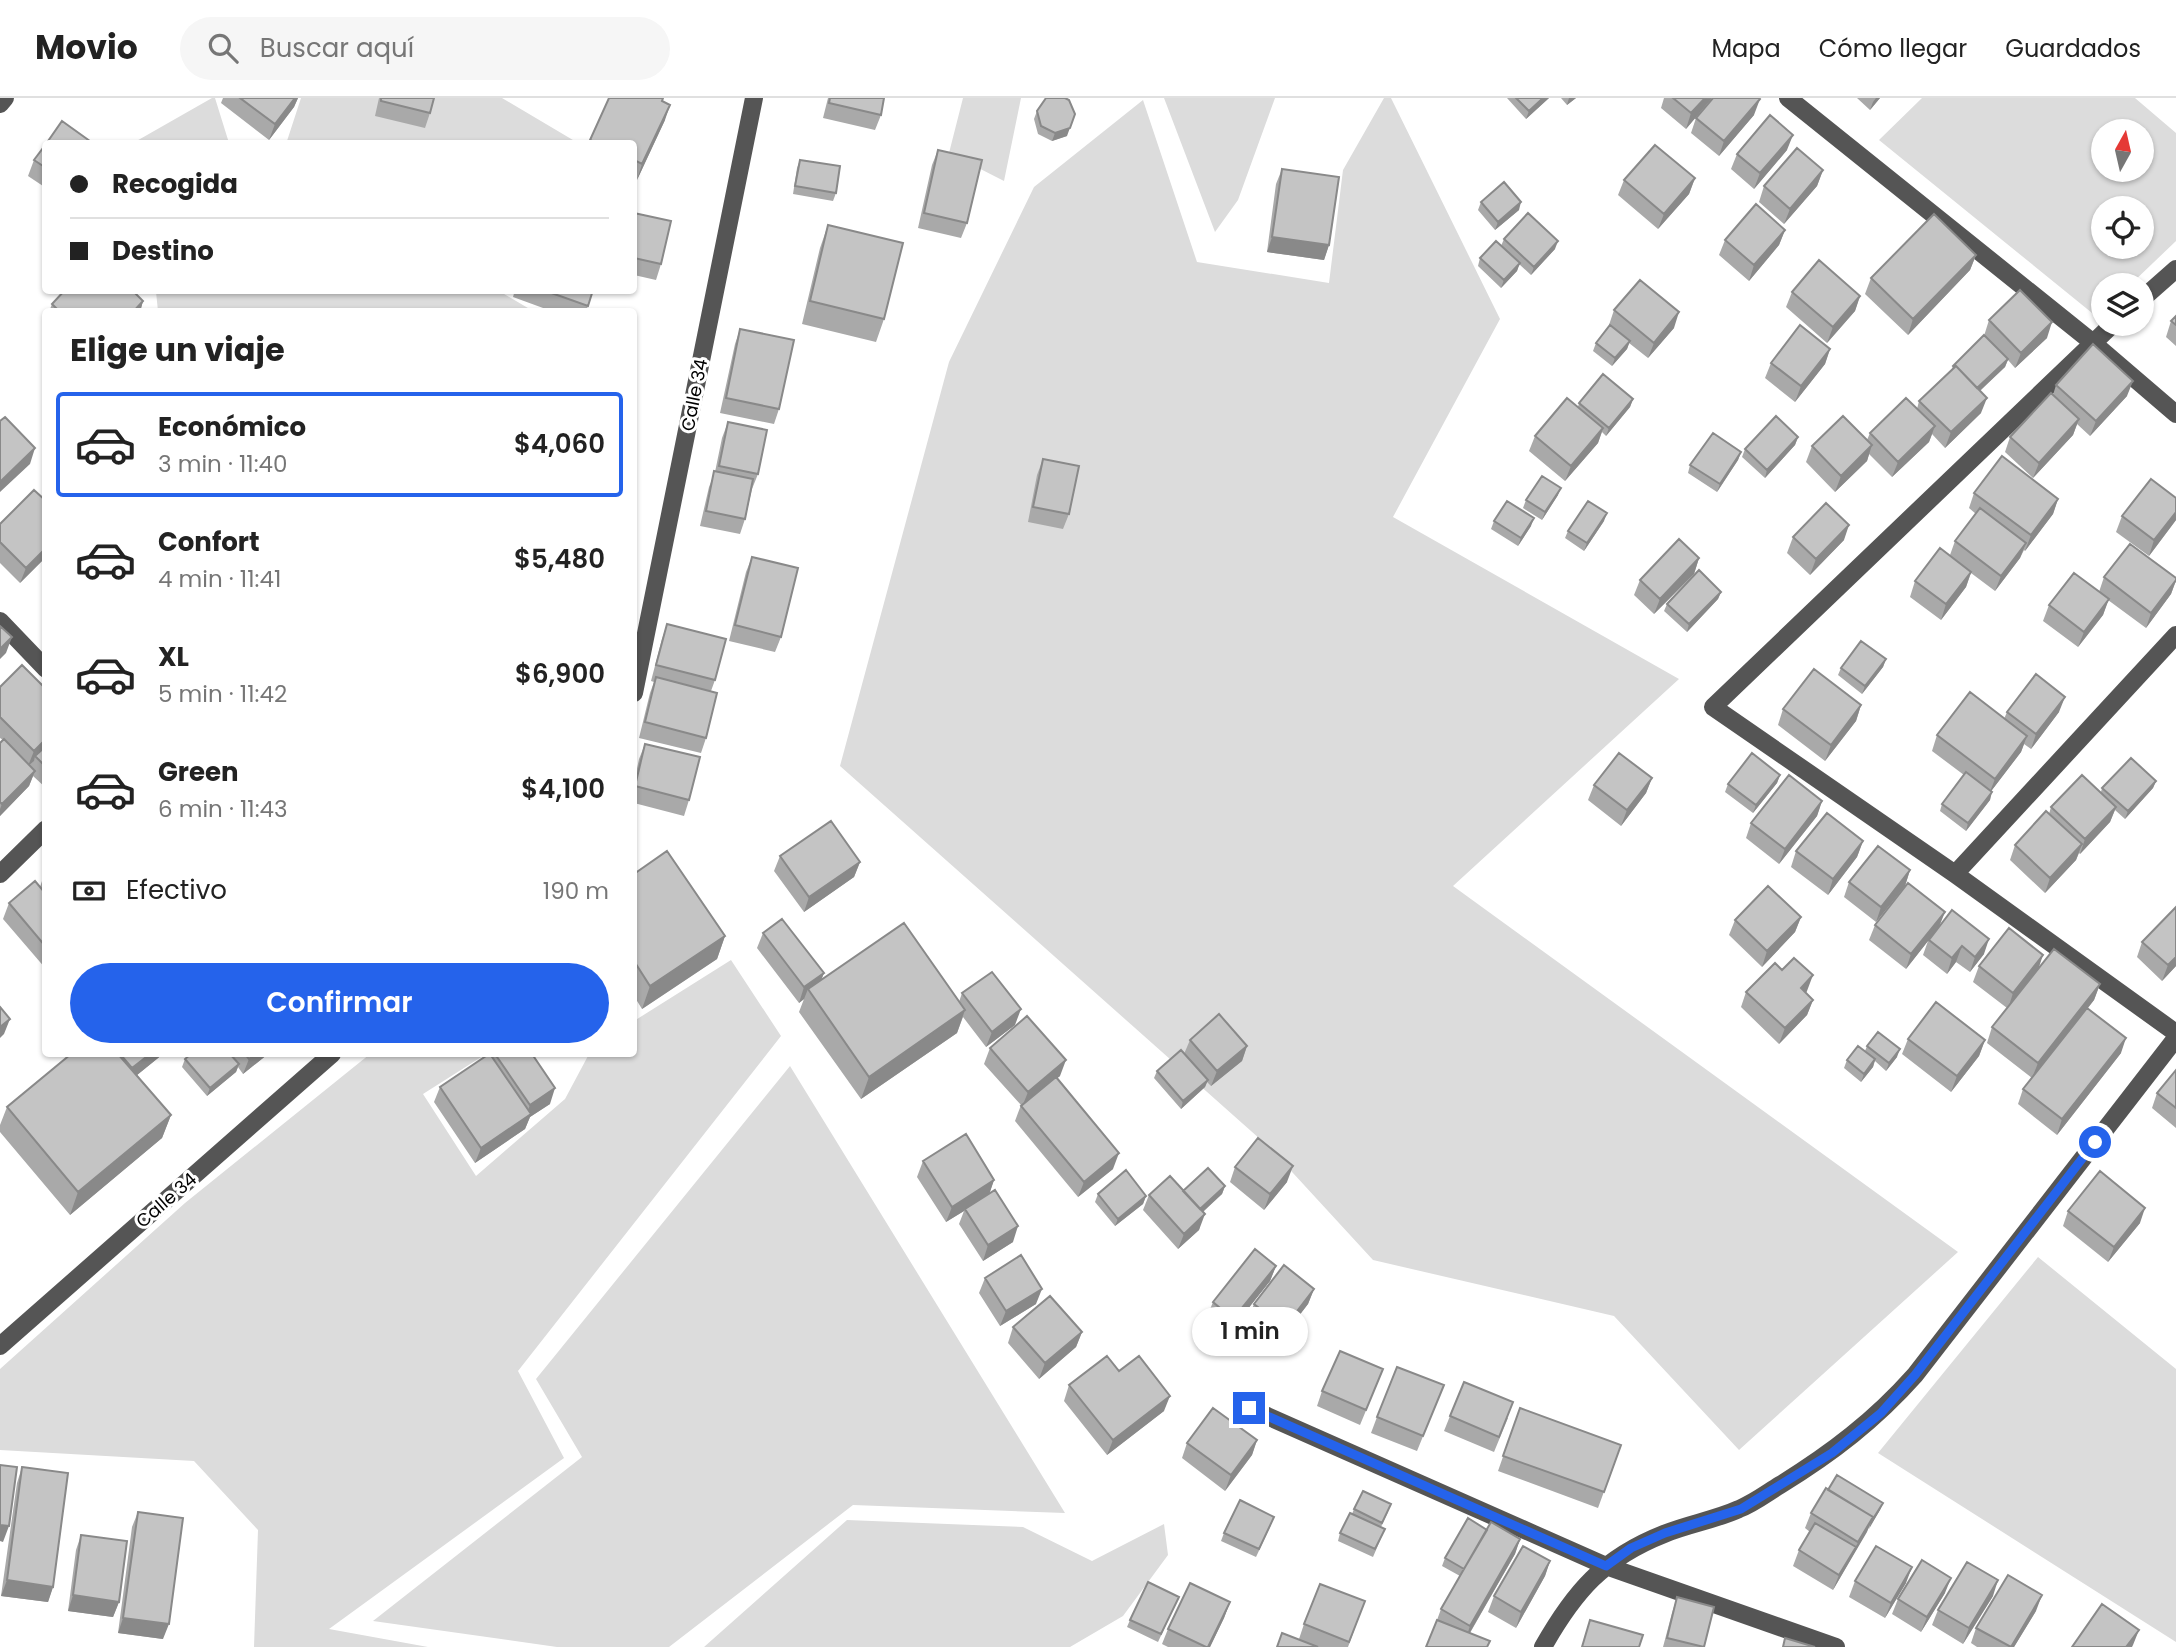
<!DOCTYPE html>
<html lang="es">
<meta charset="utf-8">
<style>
:root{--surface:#fff;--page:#f6f6f6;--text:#222;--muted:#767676;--line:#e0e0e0;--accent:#2563eb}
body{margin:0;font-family:Poppins,sans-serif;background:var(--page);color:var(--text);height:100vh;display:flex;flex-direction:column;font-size:26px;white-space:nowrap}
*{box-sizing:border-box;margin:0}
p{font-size:23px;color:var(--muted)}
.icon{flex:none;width:38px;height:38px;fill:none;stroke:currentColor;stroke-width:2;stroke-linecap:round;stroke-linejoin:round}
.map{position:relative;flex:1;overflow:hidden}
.details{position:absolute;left:42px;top:210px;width:595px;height:749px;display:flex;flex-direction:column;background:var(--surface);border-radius:7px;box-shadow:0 2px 5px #0004}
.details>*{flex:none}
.hud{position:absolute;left:42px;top:42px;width:595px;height:154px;border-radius:7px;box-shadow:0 2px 5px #0004;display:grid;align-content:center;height:154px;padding:0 28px;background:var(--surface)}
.needle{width:46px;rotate:8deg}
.controls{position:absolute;left:2091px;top:21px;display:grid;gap:14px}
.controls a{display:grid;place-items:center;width:63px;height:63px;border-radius:50%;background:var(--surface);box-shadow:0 2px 5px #0004;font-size:35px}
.end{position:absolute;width:32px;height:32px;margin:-16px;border:9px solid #2563eb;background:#fff;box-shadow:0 0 0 4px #fff}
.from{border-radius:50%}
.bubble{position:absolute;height:49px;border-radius:24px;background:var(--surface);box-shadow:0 2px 5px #0004;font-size:23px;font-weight:600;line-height:49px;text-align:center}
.hud b{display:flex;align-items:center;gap:24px;height:66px;font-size:26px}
.hud b+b{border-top:2px solid var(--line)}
.hud i{width:18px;height:18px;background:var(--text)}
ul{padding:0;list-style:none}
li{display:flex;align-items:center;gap:21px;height:105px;margin:0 14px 10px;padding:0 14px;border:4px solid transparent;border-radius:7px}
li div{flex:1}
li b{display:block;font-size:26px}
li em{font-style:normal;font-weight:600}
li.on{border-color:var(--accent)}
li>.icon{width:63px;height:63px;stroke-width:1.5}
h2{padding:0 28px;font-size:32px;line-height:84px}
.pay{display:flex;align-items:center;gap:18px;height:77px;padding:0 28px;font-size:26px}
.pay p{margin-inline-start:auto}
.action{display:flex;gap:14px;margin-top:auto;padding:14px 28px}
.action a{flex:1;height:80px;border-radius:42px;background:var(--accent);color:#fff;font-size:28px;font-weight:600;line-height:80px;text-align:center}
header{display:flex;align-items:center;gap:42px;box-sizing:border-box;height:98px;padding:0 35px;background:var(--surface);border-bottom:2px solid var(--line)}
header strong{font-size:33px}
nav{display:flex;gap:38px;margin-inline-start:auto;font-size:24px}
.search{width:490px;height:63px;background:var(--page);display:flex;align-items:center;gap:18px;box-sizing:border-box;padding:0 24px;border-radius:38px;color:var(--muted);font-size:26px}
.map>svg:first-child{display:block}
.green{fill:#dcdcdc;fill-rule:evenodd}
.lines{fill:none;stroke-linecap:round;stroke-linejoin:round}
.minor{stroke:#555;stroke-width:18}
.wall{fill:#a9a9a9}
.shaded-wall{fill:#898989}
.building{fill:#c4c4c4;stroke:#898989;stroke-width:2}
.route{stroke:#2563eb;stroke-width:9}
.labels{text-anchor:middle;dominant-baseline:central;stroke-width:6;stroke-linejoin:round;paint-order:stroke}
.street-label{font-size:18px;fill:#000;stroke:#fff}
</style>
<header>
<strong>Movio</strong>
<div class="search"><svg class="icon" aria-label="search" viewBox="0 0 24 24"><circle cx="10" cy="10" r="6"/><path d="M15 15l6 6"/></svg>Buscar aquí</div>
<nav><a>Mapa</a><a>Cómo llegar</a><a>Guardados</a></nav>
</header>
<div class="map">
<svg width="2176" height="1549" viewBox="0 0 2176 1549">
<rect width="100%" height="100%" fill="#fff"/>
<!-- green -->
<path class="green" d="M212 0H215L229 45H133Z
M301 0H502L578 45 286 46Z
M963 0H1021L1004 83 949 55Z
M1164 0H1275L1238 102 1215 134Z
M1384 0H1391L1500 221 1393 419 1679 581 1453 788 1958 1154 1739 1352 1614 1218 1373 1162 1269 1049 840 668 949 264 1034 89 1143 2 1197 164 1329 185 1343 72Z
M1922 0H2135L2176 35V143L2130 187H2104L2103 212 2097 219 1879 42ZM2142 33V72H2104V33ZM2104 110H2142V149H2104Z
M499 193 533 213H158L156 194Z
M731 862 781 938 518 1273 564 1360 329 1531 428 1549H254L258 1432 194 1363 0 1352V1271L185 1105 370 956H486L423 996 476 1078 565 1001 589 956H634V923Z
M790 968 1065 1415 853 1407 669 1549H557L373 1523 582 1359 536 1281Z
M2038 1159 2176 1271V1544L1878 1355Z
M847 1422 1023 1429 1092 1463 1164 1426 1168 1457 1123 1518 1070 1549H704Z"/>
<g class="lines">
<!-- minor -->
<path class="minor" d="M1788 0 2092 244 2176 316
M0 6 5 0
M2142 201 2176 171
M2113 226 1713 609 1955 776 2176 935
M0 523 46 571
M634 595 754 0
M0 776 46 731
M1955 776 2176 537
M0 1248 332 956
M1249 1310 1606 1468 1836 1549
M1543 1549C1574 1494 1603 1460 1664 1436 1688 1426 1715 1422 1739 1411 1754 1405 1767 1395 1780 1387 1832 1355 1875 1322 1915 1277L2176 940"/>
</g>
<!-- wall -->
<path class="wall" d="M223 0H298L294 9 269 42 221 5Z
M379 0H434L430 15 425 30 375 18Z
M609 0 663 4 665 22 637 82 634 80V46H588Z
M828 0H884L881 17 875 32 823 20Z
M1507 0H1549L1526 21Z
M1561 0H1576L1567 7Z
M1664 0H1712L1686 31 1661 10Z
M1857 0H1880L1870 12Z
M1037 13 1067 38 1052 43 1038 36 1034 21Z
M1754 17 1719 58 1691 35 1696 20Z
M46 46V90L28 78 34 62Z
M938 52 967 125 961 140 918 130 932 67Z
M1787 52 1754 91 1731 71 1737 56Z
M800 62 836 95 833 103 793 96 797 70Z
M1282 71 1329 147 1324 162 1267 154 1276 86Z
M1823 72 1817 88 1784 126 1759 104 1764 88Z
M1695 80 1689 96 1658 131 1618 97 1624 82Z
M1481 104 1519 112 1495 132 1478 112Z
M634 115 661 166 656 182 634 177Z
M828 127 884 221 876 244 802 226 820 150Z
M1785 132 1779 147 1749 183 1719 157 1725 142Z
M1504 141 1555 151 1531 177 1519 166 1517 173 1501 190 1478 168 1480 160 1501 148Z
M1976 157 1970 172 1908 237 1865 196 1871 180Z
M515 192H593L586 214H554L513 199Z
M1792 194 1860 198 1855 213 1827 245 1786 209Z
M143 203 140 214H49L52 206Z
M1614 212 1674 230 1648 260 1629 245 1627 251 1612 268 1593 253 1596 245 1610 228 1609 227Z
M2176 218V248L2166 239 2171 223Z
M1989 222 2047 240 2015 270 2008 262 2005 269 1980 293 1981 315 1945 350 1932 336 1929 344 1892 379 1869 356 1867 363 1835 394 1806 364 1812 348 1867 342 1870 335 1917 311 1919 303 1952 271 1953 268 1984 238Z
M740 231 779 311 774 326 720 315 735 246Z
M1830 251 1825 266 1795 304 1765 280 1771 265Z
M2056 287 2127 298 2090 338 2077 326 2073 337 2033 380 2005 354 2010 339 2053 297Z
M1633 301 1630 309 1606 338 1602 334 1598 345 1565 383 1529 353 1535 338 1578 309 1579 305Z
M728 324 758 376 752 391 745 421 740 436 700 428 709 389 715 374 722 340Z
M1798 339 1795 347 1765 380 1742 359 1745 351Z
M1741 354 1738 362 1717 394 1688 375 1690 367Z
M1043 361 1069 416 1063 431 1028 424 1037 377Z
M1974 395 2058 401 2053 416 2025 453 2024 452 2020 460 1995 493 1971 475 1966 489 1941 522 1910 499 1915 483 1950 457 1955 443 1976 416 1969 410Z
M1558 397 1542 422 1523 410 1526 402Z
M2176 400V422L2149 458 2116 434 2122 418Z
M1494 423 1531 428 1518 448 1491 431Z
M1604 423 1584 453 1565 440 1568 433Z
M0 426 46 459 20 485 0 465Z
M1793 439 1844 442 1810 477 1787 455Z
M752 459 781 539 775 554 729 543 746 474Z
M1699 460 1694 476 1654 516 1634 497 1640 482Z
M2104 479 2176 480V483L2171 496 2146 530 2108 502 2103 517 2078 549 2043 523 2049 507 2099 494Z
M1721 494 1718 501 1687 534 1664 513 1667 506Z
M667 526 715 582 711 593 706 640 701 655 639 640 650 595 654 584 651 583 662 541Z
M1886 561 1883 569 1862 596 1838 577 1841 570Z
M0 589 46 591V690L33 678 29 688 0 718V645L3 642 0 640Z
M1861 607 1856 623 1825 663 1778 627 1783 611Z
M2007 614H2059L2031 651 2024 646 2021 654 1991 693 1990 702 1966 733 1940 713 1942 706 1964 677 1932 653 1937 637 2004 621Z
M645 646 689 702 684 718 634 705V685L639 661Z
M1780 677 1777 685 1753 715 1725 694 1728 686Z
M1652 680 1646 695 1621 728 1588 702 1594 687Z
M2156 683 2153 690 2125 721 2115 712 2110 724 2080 756 2079 755 2076 762 2045 795 2010 762 2015 747 2049 716 2051 709 2101 694 2102 690Z
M1822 703 1817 718 1779 766 1746 740 1751 725Z
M1863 743 1857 759 1828 797 1791 769 1796 753Z
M780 758 860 764 854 779 804 814 774 773Z
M1910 772 1905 788 1876 824 1844 799 1849 784Z
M634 776 725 838 717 861 642 911 634 898Z
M46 780V871L3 821 9 805 40 789 42 783Z
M1801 819 1795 834 1762 869 1729 837 1735 822Z
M1875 827 1940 828 1984 856 1970 874 1956 864 1947 876 1923 857 1928 843 1906 871 1869 842Z
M763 835 824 875 821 882 959 904 962 895 1015 927 986 949 963 919 957 935 861 1001 799 914 804 901 799 905 757 850Z
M2142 844 2176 868 2162 883 2137 859Z
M1979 868 2038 871 2100 886 2094 902 2088 910 2121 955 2057 1037 2018 1006 2023 991 2032 980 1987 945 1992 929 2007 910 1973 884Z
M1782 872 1807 893 1806 895 1813 902 1807 917 1779 946 1741 909 1746 894Z
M1908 941 1985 942 1979 958 1951 994 1902 956Z
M1190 942 1247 948 1242 963 1211 988 1207 984 1205 989 1181 1011 1154 980 1157 973 1184 956Z
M1867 948 1897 959 1886 973 1875 963 1873 969 1861 984 1844 970 1847 962 1865 953Z
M990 950 1060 978 1057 980 1113 1071 1078 1099 1015 1023 1021 1007 984 966Z
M71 956H163L137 977 171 1017 162 1040 70 1117 0 1034V1027L7 1009Z
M191 956H268L243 976 238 969 236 974 207 998 182 969 185 961Z
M489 956H532L550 1006 530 1019 525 1031 475 1065 434 1004 440 989Z
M2176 972V1030L2152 1010 2157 995Z
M923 1063 994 1082 989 1096 1013 1144 983 1163 959 1126 964 1113 946 1124 917 1079Z
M1235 1069 1287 1084 1264 1112 1230 1084Z
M1225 1088 1222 1096 1203 1114 1199 1132 1178 1151 1143 1112 1149 1097Z
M1098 1096 1146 1098 1143 1106 1115 1128 1095 1104Z
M2068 1113 2140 1125 2108 1164 2063 1128Z
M1276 1168 1270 1183 1228 1236 1207 1219 1213 1204Z
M985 1180 1036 1206 1000 1228 979 1195Z
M1314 1191 1308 1206 1278 1245 1248 1221 1254 1206Z
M1013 1229 1082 1234 1076 1249 1039 1281 1008 1245Z
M1119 1273 1164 1313 1107 1357 1064 1303 1069 1287Z
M1377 1286 1360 1327 1317 1308 1322 1293Z
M1444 1287 1417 1353 1371 1335 1377 1319Z
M1520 1310 1621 1347 1598 1410 1498 1373Z
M1450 1318 1508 1320 1494 1354 1444 1333Z
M1257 1342 1252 1357 1225 1393 1182 1360 1187 1345Z
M22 1369 53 1489 48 1504 1 1498 17 1385Z
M1828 1392 1883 1405 1880 1412 1868 1431 1833 1492 1793 1468 1799 1452 1810 1434 1805 1430 1811 1415Z
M1354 1411 1388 1414 1381 1429 1385 1431 1373 1459 1338 1443 1340 1435 1352 1416Z
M138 1414 163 1541 118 1535 132 1429Z
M1271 1427 1256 1459 1221 1443 1224 1435Z
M1487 1432 1520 1441 1515 1456 1470 1535 1437 1522 1441 1511 1460 1478 1442 1468 1445 1460Z
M81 1437 119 1504 113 1519 68 1513 76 1452Z
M1550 1463 1545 1478 1516 1530 1488 1514 1494 1498Z
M1855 1483 1906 1485 1885 1520 1849 1499Z
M1945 1495 1921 1534 1892 1516 1898 1501Z
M1993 1498 1963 1546 1932 1527 1938 1512Z
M1179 1499 1158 1544 1127 1529 1130 1522Z
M1677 1499 1704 1549H1663L1672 1515Z
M1365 1503 1348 1549H1277L1299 1541 1304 1526Z
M1230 1504 1224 1520 1210 1549H1168L1162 1546 1168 1531Z
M2036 1513 2014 1549H1977L1971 1545 1976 1530Z"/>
<!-- shaded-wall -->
<path class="shaded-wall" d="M295 0H298L294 9 269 42 275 26Z
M1543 0H1549L1526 21 1529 13Z
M1569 0H1576L1567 7Z
M1705 0H1712L1686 31 1691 15Z
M1876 0H1880L1870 12 1873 4Z
M1760 1 1754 17 1719 58 1724 43Z
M670 7 665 22 637 82 642 66Z
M1075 16 1067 38 1052 43 1055 35Z
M1793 37 1787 52 1754 91 1760 75Z
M1823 72 1817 88 1784 126 1790 111Z
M1695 80 1689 96 1658 131 1664 116Z
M1521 104 1519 112 1495 132 1498 124Z
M1785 132 1779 147 1749 183 1754 167Z
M1272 139 1329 147 1324 162 1267 154Z
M1558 143 1555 151 1531 177 1534 169Z
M1976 157 1970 172 1908 237 1913 221Z
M1520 165 1517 173 1501 190 1504 182Z
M1860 198 1855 213 1827 245 1833 229Z
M143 203 140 214H133Z
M1679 214 1674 230 1648 260 1654 245Z
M2052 224 2047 240 2015 270 2021 255Z
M1630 243 1627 251 1612 268 1615 260Z
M1830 251 1825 266 1795 304 1801 288Z
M2008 261 2005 269 1973 299 1976 291Z
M2133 283 2127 298 2090 338 2096 323Z
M1987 300 1981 315 1945 350 1951 334Z
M1633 301 1630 309 1606 338 1609 330Z
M2079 321 2073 337 2033 380 2039 365Z
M1935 328 1929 344 1892 379 1898 364Z
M1603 330 1598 345 1565 383 1571 368Z
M1798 339 1795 347 1765 380 1767 372Z
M1872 347 1867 363 1835 394 1841 378Z
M35 350 30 366 0 394V384Z
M1741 354 1738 362 1717 394 1720 386Z
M1561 390 1558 397 1542 422 1545 414Z
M2058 401 2053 416 2025 453 2031 437Z
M2176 414V422L2149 458 2154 442Z
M1607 415 1604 423 1584 453 1587 445Z
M1534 420 1531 428 1518 448 1521 440Z
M1849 427 1844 442 1810 477 1816 461Z
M2026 445 2020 460 1995 493 2001 478Z
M46 450V459L20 485 26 470Z
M1699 460 1694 476 1654 516 1660 501Z
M1971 474 1966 489 1941 522 1946 506Z
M2176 482 2171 496 2146 530 2151 515Z
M1721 494 1718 501 1687 534 1689 526Z
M2109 501 2103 517 2078 549 2084 534Z
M12 539 6 555 0 561V551Z
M1886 561 1883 569 1862 596 1865 588Z
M2065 599 2059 614 2031 651 2036 636Z
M1861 607 1856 623 1825 663 1831 647Z
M2027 638 2021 654 1989 696 1995 681Z
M46 641V651L35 658 34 663 28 668 34 653Z
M35 673 29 688 0 718V711L2 706Z
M1780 677 1777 685 1753 715 1756 707Z
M1652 680 1646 695 1621 728 1627 712Z
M2156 683 2153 690 2125 721 2128 713Z
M1992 694 1990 702 1966 733 1968 725Z
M1822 703 1817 718 1779 766 1785 751Z
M2116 709 2110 724 2080 756 2085 741Z
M1863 743 1857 759 1828 797 1833 781Z
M2082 746 2076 762 2045 795 2050 780Z
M860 764 854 779 804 814 809 799Z
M1910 772 1905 788 1876 824 1881 809Z
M1945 814 1939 829 1906 871 1911 856Z
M1801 819 1795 834 1762 869 1767 853Z
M725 838 717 861 642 911 650 888Z
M1989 841 1984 856 1970 874 1975 859Z
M1962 848 1956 864 1947 876 1952 860Z
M2043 857 2038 872 2008 911 2013 895Z
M2176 859V868L2162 883 2168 867Z
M824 875 818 890 808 891 804 901 799 905 804 889Z
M1813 877 1807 893 1795 906 1801 890Z
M2100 886 2094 902 2032 980 2038 965Z
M1813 902 1807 917 1779 946 1785 930Z
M1021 911 1015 927 986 949 992 934Z
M965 912 957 935 861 1001 869 979Z
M10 921 4 936 0 940V929Z
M2126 940 2121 955 2057 1037 2062 1021Z
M1985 942 1979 958 1951 994 1957 978Z
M1247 948 1242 963 1211 988 1217 973Z
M1900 951 1897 959 1886 973 1889 965Z
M150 956H163L126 986 132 970Z
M255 956H268L243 976 249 961Z
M1875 961 1873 969 1861 984 1864 976Z
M1066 962 1060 978 1022 1009 1028 994Z
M239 966 236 974 207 998 210 990Z
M1208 982 1205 989 1181 1011 1183 1003Z
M555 990 550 1006 530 1019 525 1031 475 1065 481 1050 525 1020 530 1007Z
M171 1017 162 1040 70 1117 78 1094Z
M1119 1055 1113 1071 1078 1099 1084 1084Z
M1293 1068 1287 1084 1264 1112 1270 1096Z
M994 1082 989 1097 965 1111 964 1113 946 1124 952 1109Z
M1225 1088 1222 1096 1197 1119 1199 1111Z
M1146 1098 1143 1106 1115 1128 1118 1121Z
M2145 1110 2140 1125 2108 1164 2114 1149Z
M1205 1116 1199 1132 1178 1151 1184 1136Z
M1018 1128 1013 1144 983 1163 988 1147Z
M1276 1168 1270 1183 1228 1236 1233 1221Z
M1042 1191 1036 1206 1000 1228 1006 1213Z
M1314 1191 1308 1206 1278 1245 1284 1230Z
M1082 1234 1076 1249 1039 1281 1045 1265Z
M1170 1298 1164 1313 1107 1357 1113 1342Z
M1257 1342 1252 1357 1225 1393 1231 1377Z
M1883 1405 1880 1412 1869 1431 1871 1424Z
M1873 1419 1867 1434 1833 1492 1839 1477Z
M0 1427 9 1428 3 1444 0 1443Z
M1520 1441 1515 1456 1465 1543 1470 1528Z
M1550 1463 1545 1478 1516 1530 1521 1514Z
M1912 1469 1906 1485 1885 1520 1891 1505Z
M1951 1480 1945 1495 1921 1534 1927 1519Z
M7 1482 53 1489 48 1504 1 1498Z
M1998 1482 1993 1498 1963 1546 1969 1530Z
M73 1497 119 1504 113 1519 68 1513Z
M2042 1497 2036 1513 2014 1549H2011Z
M1230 1504 1224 1520 1210 1549H1208Z
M123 1520 169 1526 163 1541 118 1535Z
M2139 1532 2133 1547 2132 1549H2126Z"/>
<!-- building -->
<path class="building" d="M240 0H295L275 26Z
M381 0H434L430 15 381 3Z
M609 0H663L662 3 670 7 642 66 634 62V46H598L590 42Z
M830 0H884L881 17 829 5Z
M1046 0H1065L1069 2 1075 16 1070 30 1055 35 1041 28 1037 13Z
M1516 0H1543L1529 13Z
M1673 0H1705L1691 15Z
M1713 0H1759L1760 1 1724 43 1696 20Z
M1770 17 1793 37 1760 75 1737 56Z
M62 23 94 46H46Z
M46 46V70L34 62Z
M1655 47 1695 80 1664 116 1624 82Z
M1797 50 1823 72 1790 111 1764 88Z
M938 52 982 62 967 125 924 115Z
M800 62 840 68 836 95 795 88Z
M1282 71 1339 79 1329 147 1272 139Z
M1504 84 1521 104 1498 124 1481 104Z
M1756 106 1785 132 1754 167 1725 142Z
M634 115 671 123 661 166 634 160Z
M1528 115 1558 143 1534 169 1504 141Z
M1934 116 1976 157 1913 221 1871 180Z
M828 127 903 145 884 221 810 203Z
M1496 143 1520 165 1504 182 1480 160Z
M1819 162 1860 198 1833 229 1792 194Z
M1640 182 1679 214 1654 245 1614 212Z
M65 192H132L143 203 133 214H60L52 206Z
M543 192H593L588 208Z
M2020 192 2052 224 2021 255 1989 222Z
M2176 218V227L2171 223Z
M1610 227 1630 243 1615 260 1596 245Z
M1800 227 1830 251 1801 288 1771 265Z
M740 231 794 242 779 311 726 300Z
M1984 237 2008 261 1977 290 1956 268 1954 269 1953 268Z
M2093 246 2133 283 2096 323 2056 287Z
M1956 268 1987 300 1951 334 1919 303Z
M1603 276 1633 301 1609 330 1579 305Z
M2051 295 2079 321 2039 365 2010 339Z
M1567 300 1603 330 1571 368 1535 338Z
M1906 300 1935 328 1898 364 1870 335Z
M1776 318 1798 339 1767 372 1745 351Z
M1843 318 1872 347 1841 378 1812 348Z
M5 319 35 350 0 384V323Z
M728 324 767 332 758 376 719 368Z
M1713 335 1741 354 1720 386 1690 367Z
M2002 358 2058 401 2031 437 1974 395Z
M1043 361 1079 368 1069 416 1033 409Z
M714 373 753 381 745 421 706 413Z
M1542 378 1561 390 1545 414 1526 402Z
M2151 381 2176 400V414L2154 442 2122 418Z
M34 392 46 403V450L26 470 0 444V426Z
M1507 403 1534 420 1521 440 1494 423Z
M1588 403 1607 415 1587 445 1568 433Z
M1826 405 1849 427 1816 461 1793 439Z
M1980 410 2026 445 2001 478 1955 443Z
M1679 441 1699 460 1660 501 1640 482Z
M2130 446 2176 480V482L2151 515 2104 479Z
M1940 450 1971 474 1946 506 1915 483Z
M752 459 798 470 781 539 735 527Z
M1699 472 1721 494 1689 526 1667 506Z
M2074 475 2109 501 2084 534 2049 507Z
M667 526 726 541 715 582 656 567Z
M0 528 12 539 0 551Z
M1861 543 1886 561 1865 588 1841 570Z
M22 567 46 591V641L34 653 0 619V589Z
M1814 571 1861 607 1831 647 1783 611Z
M2036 576 2065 599 2036 636 2007 614Z
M656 579 717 595 706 640 645 624Z
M1970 594 2027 638 1995 681 1937 637Z
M4 641 35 673 2 706 0 704V645Z
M645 646 700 659 689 702 635 688Z
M46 648V669L35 658Z
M1619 655 1652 680 1627 712 1594 687Z
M1752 655 1780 677 1756 707 1728 686Z
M2131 660 2156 683 2128 713 2102 690Z
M1966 674 1992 694 1968 725 1942 706Z
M1789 677 1822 703 1785 751 1751 725Z
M2082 677 2116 709 2085 741 2051 709Z
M2046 713 2082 746 2050 780 2015 747Z
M1827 715 1863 743 1833 781 1796 753Z
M831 723 860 764 809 799 780 758Z
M1878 748 1910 772 1881 809 1849 784Z
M667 753 725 838 650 888 634 863V776Z
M35 783 46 796V849L9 805Z
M1908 785 1945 814 1911 856 1875 827Z
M1768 788 1801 819 1767 853 1735 822Z
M2176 809V859L2168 867 2142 844Z
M1952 812 1989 841 1975 859 1962 848 1952 860 1929 842Z
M782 821 824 875 804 889 763 835Z
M904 825 965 912 869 979 808 891Z
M2009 830 2043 857 2013 895 1979 868Z
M2054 851 2100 886 2038 965 1992 929Z
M1794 860 1813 877 1801 890 1813 902 1785 930 1746 894 1775 865 1782 872Z
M992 874 1021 911 992 934 962 895Z
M1936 904 1985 942 1957 978 1908 941Z
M0 909 10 921 0 929Z
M2087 910 2126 940 2062 1021 2023 991Z
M1219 916 1247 948 1217 973 1190 942Z
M1027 918 1066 962 1028 994 990 950Z
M1878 934 1900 951 1889 965 1867 948Z
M1858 948 1875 961 1864 976 1847 962Z
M1181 952 1208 982 1183 1003 1157 973Z
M71 956H118L171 1017 78 1094 7 1009Z
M120 956H150L132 970Z
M191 956H230L239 966 210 990 185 961Z
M245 956H255L249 961Z
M489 956H490L531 1016 481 1050 440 989Z
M495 956H532L555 990 530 1007Z
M2176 972V1010L2157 995Z
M1056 979 1119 1055 1084 1084 1021 1008Z
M966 1036 994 1082 952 1109 923 1063Z
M1258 1040 1293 1068 1270 1096 1235 1069Z
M1208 1070 1225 1088 1200 1111 1183 1093Z
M1126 1072 1146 1098 1118 1121 1098 1096Z
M2100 1073 2145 1110 2114 1149 2068 1113Z
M1170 1078 1205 1116 1184 1136 1149 1097Z
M995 1092 1018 1128 988 1147 965 1111Z
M1255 1151 1276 1168 1233 1221 1213 1204Z
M1021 1157 1042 1191 1006 1213 985 1180Z
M1284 1167 1314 1191 1284 1230 1254 1206Z
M1050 1198 1082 1234 1045 1265 1013 1229Z
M1340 1253 1383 1271 1366 1312 1322 1293Z
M1107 1258 1119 1273 1139 1258 1170 1298 1113 1342 1069 1287Z
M1397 1269 1444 1287 1423 1338 1377 1319Z
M1464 1284 1513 1304 1499 1339 1450 1318Z
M1213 1310 1257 1342 1231 1377 1187 1345Z
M1520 1310 1621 1347 1604 1394 1503 1358Z
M0 1367 17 1369 9 1428 0 1427Z
M22 1369 68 1375 53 1489 7 1482Z
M1837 1377 1883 1405 1871 1424 1873 1419 1828 1392Z
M1826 1390 1873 1419 1858 1444 1811 1415Z
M1363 1393 1391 1406 1382 1425 1354 1411Z
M1240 1402 1274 1419 1259 1451 1224 1435Z
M138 1414 183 1420 169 1526 123 1520Z
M1350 1415 1385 1431 1375 1451 1340 1435Z
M1468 1420 1487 1432 1464 1471 1445 1460Z
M1491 1424 1520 1441 1470 1528 1441 1511Z
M1815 1425 1856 1449 1839 1477 1799 1452Z
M81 1437 127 1443 119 1504 73 1497Z
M1523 1448 1550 1463 1521 1514 1494 1498Z
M1876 1448 1912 1469 1891 1505 1855 1483Z
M1922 1462 1951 1480 1927 1519 1898 1501Z
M1967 1464 1998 1482 1969 1530 1938 1512Z
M2008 1477 2042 1497 2011 1549 1976 1530Z
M1148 1484 1179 1499 1161 1536 1130 1522Z
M1190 1485 1230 1504 1208 1549H1206L1168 1531Z
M1320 1486 1365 1503 1349 1544 1304 1526Z
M1677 1499 1714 1509 1704 1549 1667 1540Z
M2102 1506 2139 1532 2126 1549H2072Z
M1437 1522 1490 1543 1487 1549H1426Z
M1590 1522 1643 1537 1639 1549H1582Z
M1282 1535 1318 1549H1277Z
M1785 1540 1815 1549H1783Z"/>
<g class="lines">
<!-- route -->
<path class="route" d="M1249 1310 1606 1468 1631 1450 1665 1435 1741 1411 1832 1355 1881 1315 1915 1277 2095 1044"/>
</g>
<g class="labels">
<!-- street labels -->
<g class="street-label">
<text transform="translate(694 297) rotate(-79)">Calle 34</text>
<text transform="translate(166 1102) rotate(-41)">Calle 34</text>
</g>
</g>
</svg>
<div class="controls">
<a><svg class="needle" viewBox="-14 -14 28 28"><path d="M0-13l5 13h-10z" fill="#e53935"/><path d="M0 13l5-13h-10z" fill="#767676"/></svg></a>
<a><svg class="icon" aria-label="locate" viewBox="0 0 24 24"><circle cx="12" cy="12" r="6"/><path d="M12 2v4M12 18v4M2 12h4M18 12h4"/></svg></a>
<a><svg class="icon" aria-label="layers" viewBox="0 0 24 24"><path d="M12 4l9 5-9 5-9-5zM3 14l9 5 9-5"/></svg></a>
</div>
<i class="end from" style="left:2095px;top:1044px"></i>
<i class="end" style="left:1249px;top:1310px"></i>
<div class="bubble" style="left:1192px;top:1209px;width:116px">1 min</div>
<div class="hud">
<b><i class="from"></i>Recogida</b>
<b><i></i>Destino</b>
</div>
<section class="details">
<h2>Elige un viaje</h2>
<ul>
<li class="on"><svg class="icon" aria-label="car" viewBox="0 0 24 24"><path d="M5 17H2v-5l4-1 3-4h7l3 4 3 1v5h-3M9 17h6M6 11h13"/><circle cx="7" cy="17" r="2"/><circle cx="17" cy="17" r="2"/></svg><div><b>Económico</b><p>3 min · 11:40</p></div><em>$4,060</em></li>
<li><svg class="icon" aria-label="car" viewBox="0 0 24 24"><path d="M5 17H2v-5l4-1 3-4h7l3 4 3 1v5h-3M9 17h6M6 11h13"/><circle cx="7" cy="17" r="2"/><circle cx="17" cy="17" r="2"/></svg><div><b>Confort</b><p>4 min · 11:41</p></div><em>$5,480</em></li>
<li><svg class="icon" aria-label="car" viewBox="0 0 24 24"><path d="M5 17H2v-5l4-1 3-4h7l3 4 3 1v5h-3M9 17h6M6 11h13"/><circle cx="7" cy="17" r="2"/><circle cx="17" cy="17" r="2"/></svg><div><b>XL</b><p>5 min · 11:42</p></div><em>$6,900</em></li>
<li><svg class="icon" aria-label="car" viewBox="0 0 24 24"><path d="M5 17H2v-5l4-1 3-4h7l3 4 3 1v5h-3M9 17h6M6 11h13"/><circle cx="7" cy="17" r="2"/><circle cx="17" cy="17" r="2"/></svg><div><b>Green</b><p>6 min · 11:43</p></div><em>$4,100</em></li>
</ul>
<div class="pay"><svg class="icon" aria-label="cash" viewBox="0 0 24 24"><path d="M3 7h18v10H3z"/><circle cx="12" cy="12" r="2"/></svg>Efectivo<p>190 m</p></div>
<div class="action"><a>Confirmar</a></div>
</section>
</div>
